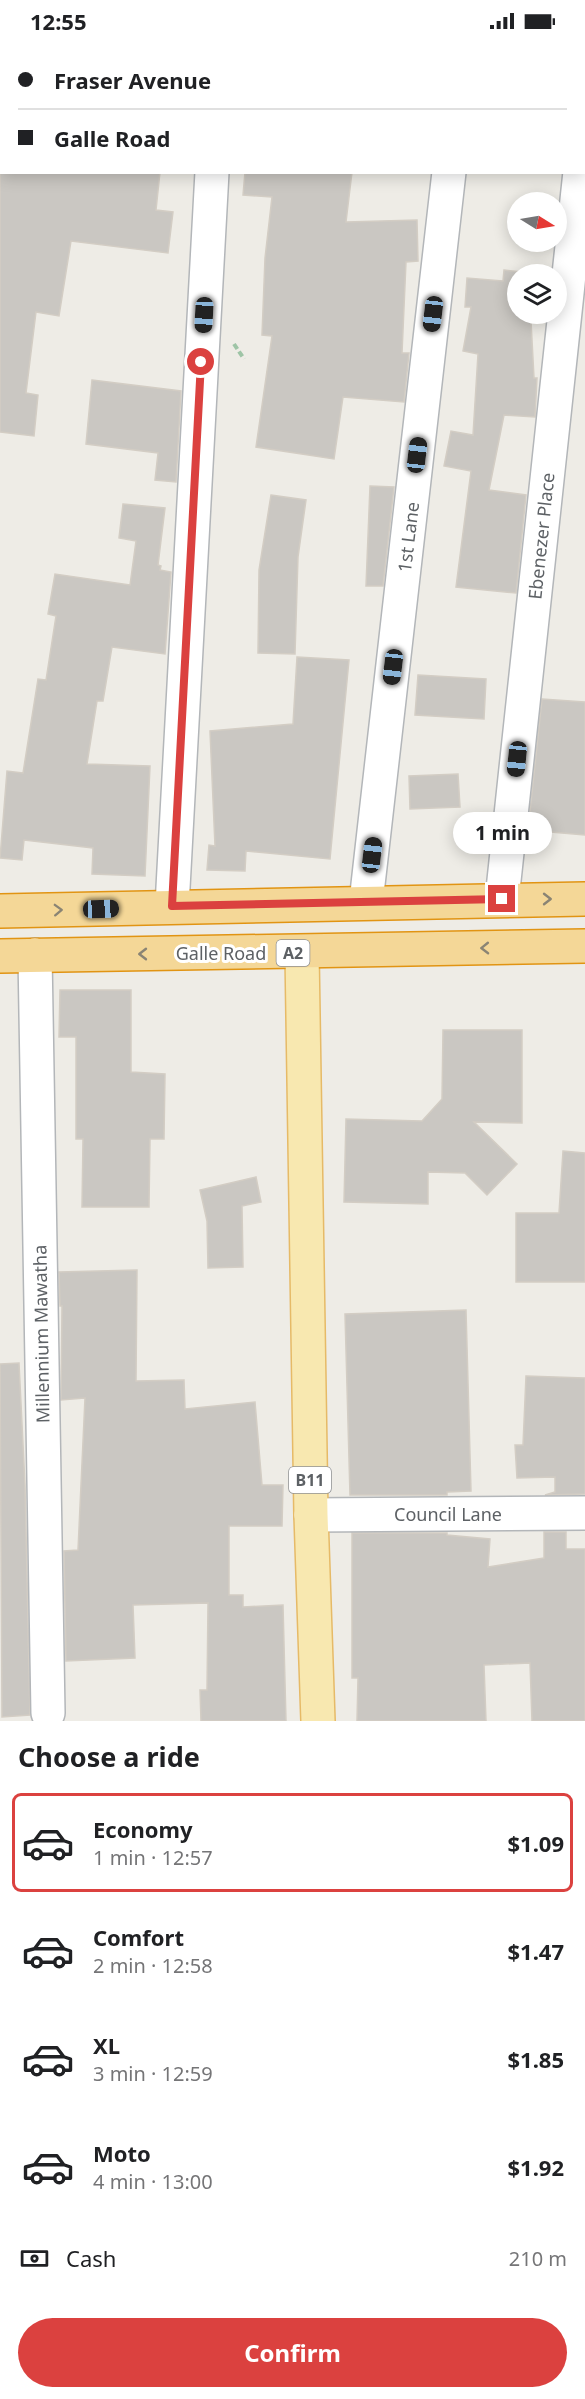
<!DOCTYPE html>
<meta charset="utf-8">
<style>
:root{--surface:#fff;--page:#f6f6f6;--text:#202124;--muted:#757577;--line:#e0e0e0;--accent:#db413f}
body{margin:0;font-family:"Noto Sans",sans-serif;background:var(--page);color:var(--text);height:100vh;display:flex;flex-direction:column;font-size:22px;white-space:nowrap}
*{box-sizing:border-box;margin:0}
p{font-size:20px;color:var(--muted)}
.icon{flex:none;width:33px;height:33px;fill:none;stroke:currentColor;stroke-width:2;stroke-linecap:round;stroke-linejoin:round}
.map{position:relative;height:1679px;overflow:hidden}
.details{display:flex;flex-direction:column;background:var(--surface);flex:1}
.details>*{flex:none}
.banner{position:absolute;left:0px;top:0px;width:585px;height:132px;box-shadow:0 3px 15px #0003;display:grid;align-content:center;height:132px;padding:0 18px;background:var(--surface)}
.needle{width:39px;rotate:101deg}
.tools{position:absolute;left:507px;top:150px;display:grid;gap:12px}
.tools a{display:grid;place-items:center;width:60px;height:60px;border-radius:50%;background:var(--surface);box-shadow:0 3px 15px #0003;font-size:30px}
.end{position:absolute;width:27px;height:27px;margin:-14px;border:8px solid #db413f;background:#fff;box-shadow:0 0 0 3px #fff}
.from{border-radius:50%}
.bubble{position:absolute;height:42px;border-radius:21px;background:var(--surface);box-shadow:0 3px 15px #0003;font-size:20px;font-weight:700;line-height:42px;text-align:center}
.car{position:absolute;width:18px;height:36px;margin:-18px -9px;border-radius:8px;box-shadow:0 0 4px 2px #0007;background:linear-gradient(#222 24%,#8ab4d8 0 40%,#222 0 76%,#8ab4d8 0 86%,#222 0)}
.banner b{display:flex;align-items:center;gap:21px;height:57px;font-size:22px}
.banner b+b{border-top:2px solid var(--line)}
.banner i{width:15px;height:15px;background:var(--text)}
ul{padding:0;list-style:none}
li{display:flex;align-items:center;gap:18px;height:99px;margin:0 12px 9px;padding:0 6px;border:3px solid transparent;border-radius:9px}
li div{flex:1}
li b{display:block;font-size:22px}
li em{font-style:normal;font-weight:700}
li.on{border-color:var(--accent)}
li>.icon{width:54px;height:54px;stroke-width:1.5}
h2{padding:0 18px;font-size:27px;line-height:72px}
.pay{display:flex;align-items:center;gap:15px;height:66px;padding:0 18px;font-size:22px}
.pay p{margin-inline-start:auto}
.primary-button{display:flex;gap:12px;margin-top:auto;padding:12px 18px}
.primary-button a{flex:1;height:69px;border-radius:36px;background:var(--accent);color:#fff;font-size:24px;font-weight:700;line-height:69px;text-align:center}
.status{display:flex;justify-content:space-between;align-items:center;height:42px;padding:0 30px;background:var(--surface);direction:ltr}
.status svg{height:16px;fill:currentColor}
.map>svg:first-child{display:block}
.building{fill:#cac7c2;stroke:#d3cdc4;stroke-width:1.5}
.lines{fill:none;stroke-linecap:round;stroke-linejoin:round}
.minor-casing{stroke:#b3b6b9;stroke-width:36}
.major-casing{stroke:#e6ba67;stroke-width:36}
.highway-casing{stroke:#e19413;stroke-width:36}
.path{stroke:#9ec4a6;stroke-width:4;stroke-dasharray:6 3;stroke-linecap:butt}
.minor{stroke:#fff;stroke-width:33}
.major{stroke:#f8e8b0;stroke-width:33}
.highway{stroke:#f4d797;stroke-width:33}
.oneway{stroke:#8a8474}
.route{stroke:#db413f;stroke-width:8}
.labels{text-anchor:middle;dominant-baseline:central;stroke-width:6;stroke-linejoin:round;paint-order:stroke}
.shield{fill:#fff;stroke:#8e9093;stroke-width:1.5}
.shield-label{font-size:16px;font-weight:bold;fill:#5d6165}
.street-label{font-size:18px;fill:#5d6165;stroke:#fff}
</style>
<div class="status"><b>12:55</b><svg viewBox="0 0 49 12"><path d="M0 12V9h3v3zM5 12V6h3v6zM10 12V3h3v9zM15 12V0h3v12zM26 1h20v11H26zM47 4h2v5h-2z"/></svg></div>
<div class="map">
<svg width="585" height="1679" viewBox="0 0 585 1679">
<rect width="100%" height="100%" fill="#eeece6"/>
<!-- building -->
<path class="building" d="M0 130H160L156 168 173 170 168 211 71 199 59 274 36 270 26 351 38 353 34 394 0 390Z
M245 130H352L346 180 417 178 418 219 406 220 402 311H409L404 360 343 355 334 417 256 405 272 294 262 293 265 216 272 155 243 153Z
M504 228 541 232H518V272H539L538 280 531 279 534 336H537L535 375 504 373 489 448 526 453 516 551 456 545 471 429 444 424 451 389 473 393 478 312 463 309 471 265H465L467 236 503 239Z
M92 338 181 349 176 440 155 438 158 411 86 402Z
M370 444 394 445 383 544H366Z
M271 453 306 458 298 515 295 612 258 611 259 528Z
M123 462 165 466 158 523 161 524 160 528 171 530 165 612 112 605 103 659H97L87 722 150 724 145 834 92 832 93 806 24 798 22 818 0 816 7 729 23 731 38 637 46 638 56 574 48 572 55 532 130 543 136 499 119 496Z
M297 615 349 618 330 817 246 809 245 829 207 828 209 803 215 804 210 689 293 682Z
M418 633 486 637 484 677 415 673Z
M542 657 585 660V793L528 788Z
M458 732 460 765 410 767 409 734Z
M60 948H131V1030L165 1032 164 1097H150L149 1165H82L83 1097H76V995H59Z
M443 988H522V1081L474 1080 517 1122 487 1153 465 1131 428 1130V1162L344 1160 346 1077 422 1079 442 1057Z
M563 1109 585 1111V1240H516V1171H559Z
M256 1135 261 1160 242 1164 243 1225 208 1226 207 1179 200 1148Z
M137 1228 136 1339 184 1338 185 1367 255 1360 262 1443H283L282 1484H229V1553H243V1565L283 1563 286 1679H201L200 1648H207L208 1561 133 1563 135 1616 66 1619 64 1509 78 1508 85 1356 61 1358 62 1264H60L59 1230Z
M466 1268 471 1449 447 1450V1453H350L345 1272Z
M19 1321 25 1443 30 1673 2 1675 0 1322Z
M526 1334 585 1336V1452L545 1453 555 1450V1435L517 1436 515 1403H523Z
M544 1490H566V1507H585V1679H532L530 1621 484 1623 486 1679H357L358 1636H352V1491H447V1493L490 1497 488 1525 544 1516Z"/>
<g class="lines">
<!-- minor casing -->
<g class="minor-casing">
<path id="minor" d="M219 2V0
M464 2V0
M584 102 585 88
M502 857 580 130
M366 860 449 130
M172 864 212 130
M35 913 48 1671
M311 1473 585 1471"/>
</g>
<!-- major casing -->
<g class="major-casing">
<path id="major" d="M302 911 311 1473 318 1679"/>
</g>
<!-- highway casing -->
<g class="highway-casing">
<path id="highway" d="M0 869 585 857
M0 914 585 904"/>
</g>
<!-- path -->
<path class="path" d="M234 302 244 317"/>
<!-- minor -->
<use href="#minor" class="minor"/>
<!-- major -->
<use href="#major" class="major"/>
<!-- highway -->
<use href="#highway" class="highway"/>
</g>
<!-- one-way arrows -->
<defs><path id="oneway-chevron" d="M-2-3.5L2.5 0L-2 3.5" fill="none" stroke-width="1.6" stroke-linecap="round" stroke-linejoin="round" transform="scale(1.5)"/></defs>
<g class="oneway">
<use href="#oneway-chevron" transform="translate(547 857)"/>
<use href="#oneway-chevron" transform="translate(58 868) rotate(-2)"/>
<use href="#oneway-chevron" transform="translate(485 906) rotate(179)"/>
<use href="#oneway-chevron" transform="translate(143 912) rotate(180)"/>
</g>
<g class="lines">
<!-- route -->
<path class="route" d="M201 320 172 864 502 857"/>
</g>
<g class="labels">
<!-- shield labels -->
<g class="shield">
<rect x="276.5" y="898" width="33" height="26" rx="4.5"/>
<rect x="289" y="1425" width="42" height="26" rx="4.5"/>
</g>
<g class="shield-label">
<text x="293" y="911">A2</text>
<text x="310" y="1438">B11</text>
</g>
<!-- street labels -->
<g class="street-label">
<text transform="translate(541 494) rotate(-84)">Ebenezer Place</text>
<text transform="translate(408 495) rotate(-83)">1st Lane</text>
<text x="221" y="911">Galle Road</text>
<text transform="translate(41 1292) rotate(-91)">Millennium Mawatha</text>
<text x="448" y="1472">Council Lane</text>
</g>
</g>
</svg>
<div class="tools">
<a><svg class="needle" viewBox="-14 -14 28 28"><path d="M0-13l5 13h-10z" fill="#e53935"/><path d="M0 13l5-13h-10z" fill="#757577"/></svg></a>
<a><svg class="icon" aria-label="layers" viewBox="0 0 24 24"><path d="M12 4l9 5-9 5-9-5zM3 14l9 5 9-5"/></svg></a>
</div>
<i class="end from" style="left:201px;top:320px"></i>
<i class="end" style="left:502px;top:857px"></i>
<div class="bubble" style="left:453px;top:770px;width:99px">1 min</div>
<i class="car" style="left:433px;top:272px;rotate:187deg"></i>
<i class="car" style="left:204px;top:273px;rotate:183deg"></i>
<i class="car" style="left:417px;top:413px;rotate:7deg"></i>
<i class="car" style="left:393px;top:625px;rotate:187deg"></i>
<i class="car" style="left:517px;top:717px;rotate:186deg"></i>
<i class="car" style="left:372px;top:813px;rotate:7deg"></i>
<i class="car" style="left:101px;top:867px;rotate:88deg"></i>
<div class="banner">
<b><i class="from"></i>Fraser Avenue</b>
<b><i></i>Galle Road</b>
</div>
</div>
<section class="details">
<h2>Choose a ride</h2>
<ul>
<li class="on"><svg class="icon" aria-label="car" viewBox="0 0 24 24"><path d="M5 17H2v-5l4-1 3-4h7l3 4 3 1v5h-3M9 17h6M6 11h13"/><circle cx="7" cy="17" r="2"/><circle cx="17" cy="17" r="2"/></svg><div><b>Economy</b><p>1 min · 12:57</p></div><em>$1.09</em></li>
<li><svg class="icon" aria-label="car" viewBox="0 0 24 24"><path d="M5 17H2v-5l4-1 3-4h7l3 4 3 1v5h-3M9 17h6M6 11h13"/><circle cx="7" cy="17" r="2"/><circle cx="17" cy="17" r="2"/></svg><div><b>Comfort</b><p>2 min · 12:58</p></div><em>$1.47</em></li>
<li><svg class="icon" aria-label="car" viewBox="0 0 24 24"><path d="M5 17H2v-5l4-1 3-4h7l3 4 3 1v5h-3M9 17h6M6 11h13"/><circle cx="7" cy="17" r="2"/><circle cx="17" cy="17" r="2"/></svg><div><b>XL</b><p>3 min · 12:59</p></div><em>$1.85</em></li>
<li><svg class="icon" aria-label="car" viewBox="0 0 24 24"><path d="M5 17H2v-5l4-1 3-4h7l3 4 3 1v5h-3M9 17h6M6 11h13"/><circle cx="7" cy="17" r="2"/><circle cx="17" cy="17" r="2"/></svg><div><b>Moto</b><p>4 min · 13:00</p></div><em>$1.92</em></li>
</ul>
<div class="pay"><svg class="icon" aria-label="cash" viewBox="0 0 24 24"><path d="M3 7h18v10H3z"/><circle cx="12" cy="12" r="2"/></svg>Cash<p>210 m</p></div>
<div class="primary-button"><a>Confirm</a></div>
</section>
